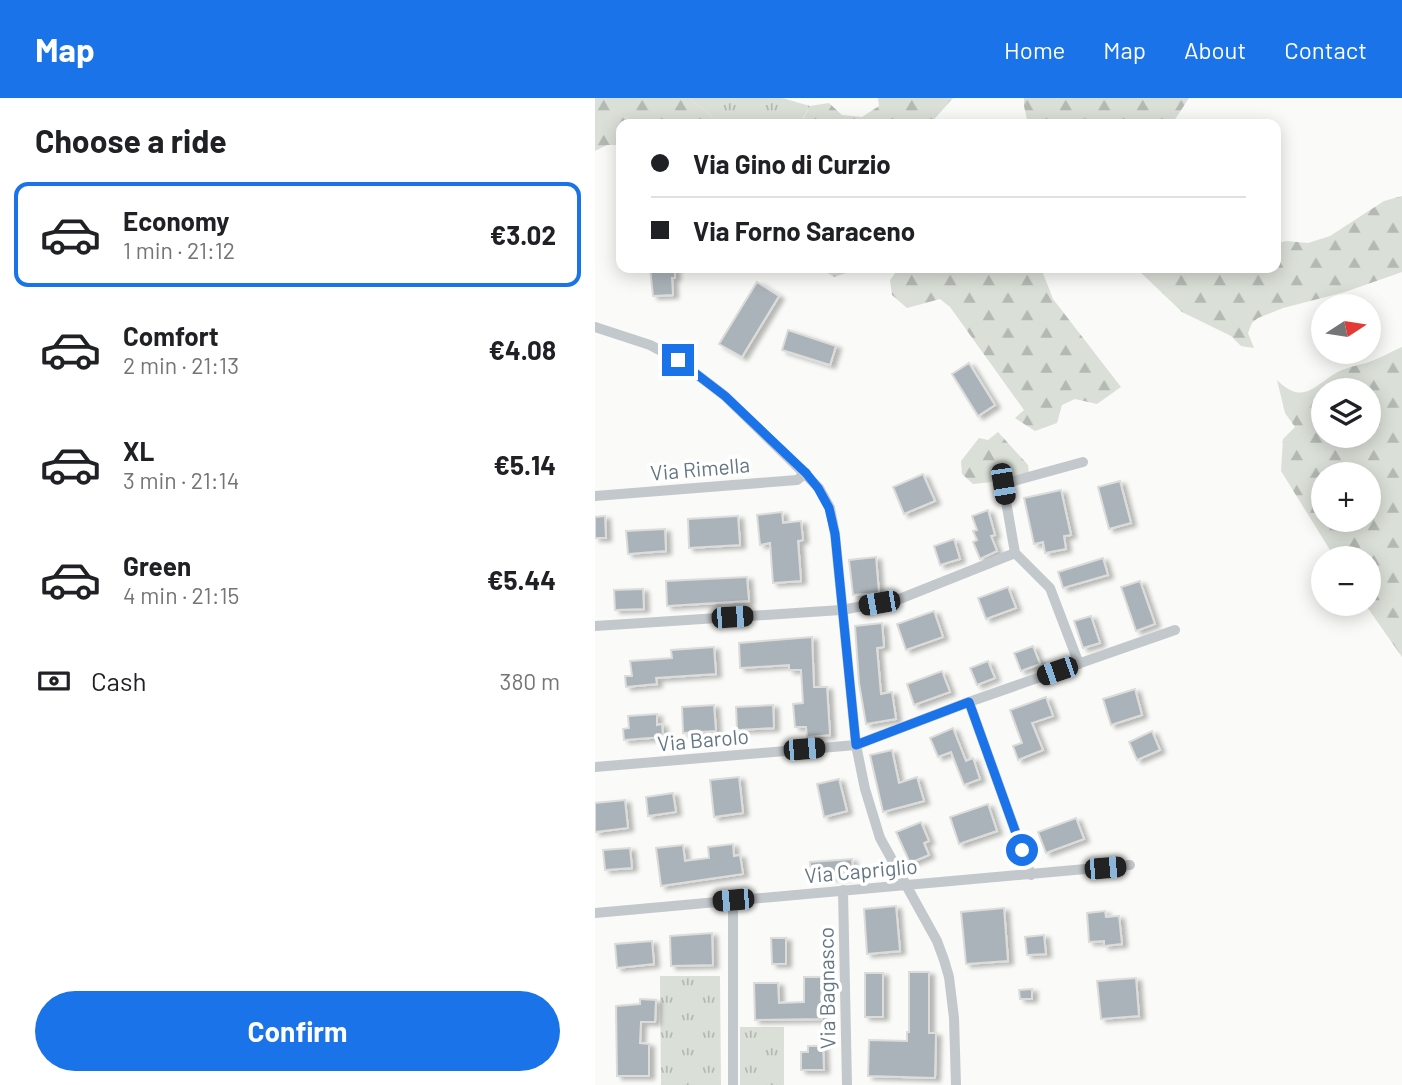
<!DOCTYPE html>
<meta charset="utf-8">
<style>
:root{--surface:#fff;--page:#f6f6f6;--text:#202124;--muted:#757577;--line:#e0e0e0;--accent:#1a73e8}
body{margin:0;font-family:Barlow,sans-serif;background:var(--page);color:var(--text);height:100vh;display:flex;flex-direction:column;font-size:26px;white-space:nowrap}
*{box-sizing:border-box;margin:0}
p{font-size:23px;color:var(--muted)}
.icon{flex:none;width:38px;height:38px;fill:none;stroke:currentColor;stroke-width:2;stroke-linecap:round;stroke-linejoin:round}
.map{position:relative;flex:1;overflow:hidden}
.side{display:flex;flex-direction:column;background:var(--surface);width:595px}
.side>*{flex:none}
.banner{position:absolute;left:21px;top:21px;width:665px;height:154px;border-radius:14px;box-shadow:0 4px 18px #0003;display:grid;align-content:center;height:154px;padding:0 35px;background:var(--surface)}
.needle{width:46px;rotate:78deg}
.tools{position:absolute;left:716px;top:196px;display:grid;gap:14px}
.tools a{display:grid;place-items:center;width:70px;height:70px;border-radius:50%;background:var(--surface);box-shadow:0 4px 18px #0003;font-size:35px}
.end{position:absolute;width:32px;height:32px;margin:-16px;border:9px solid #1a73e8;background:#fff;box-shadow:0 0 0 4px #fff}
.from{border-radius:50%}
.car{position:absolute;width:21px;height:42px;margin:-21px -10px;border-radius:9px;box-shadow:0 0 5px 2px #0007;background:linear-gradient(#222 24%,#8ab4d8 0 40%,#222 0 76%,#8ab4d8 0 86%,#222 0)}
.banner b{display:flex;align-items:center;gap:24px;height:66px;font-size:26px}
.banner b+b{border-top:2px solid var(--line)}
.banner i{width:18px;height:18px;background:var(--text)}
ul{padding:0;list-style:none}
li{display:flex;align-items:center;gap:21px;height:105px;margin:0 14px 10px;padding:0 21px;border:4px solid transparent;border-radius:14px}
li div{flex:1}
li b{display:block;font-size:26px}
li em{font-style:normal;font-weight:700}
li.on{border-color:var(--accent)}
li>.icon{width:63px;height:63px;stroke-width:1.5}
h2{padding:0 35px;font-size:32px;line-height:84px}
.pay{display:flex;align-items:center;gap:18px;height:77px;padding:0 35px;font-size:26px}
.pay p{margin-inline-start:auto}
.action{display:flex;gap:14px;margin-top:auto;padding:14px 35px}
.action a{flex:1;height:80px;border-radius:42px;background:var(--accent);color:#fff;font-size:28px;font-weight:700;line-height:80px;text-align:center}
header{display:flex;align-items:center;gap:42px;box-sizing:border-box;height:98px;padding:0 35px;background:var(--accent);color:#fff}
header strong{font-size:33px}
nav{display:flex;gap:38px;margin-inline-start:auto;font-size:24px}
main{display:flex;flex:1;min-height:0}
.map>svg:first-child{display:block}
.grass{fill:url(#grass-tufts)}
.forest{fill:url(#forest-firs);fill-rule:evenodd}
.building{fill:#aab3b9;stroke:#dcdcda;stroke-width:2;filter:url(#shadow)}
.lines{fill:none;stroke-linecap:round;stroke-linejoin:round}
.street{stroke:#c3c8cc;stroke-width:10}
.route{stroke:#1a73e8;stroke-width:9}
.labels{text-anchor:middle;dominant-baseline:central;stroke-width:7;stroke-linejoin:round;paint-order:stroke}
.street-label{font-size:21px;fill:#657683;stroke:#fff}
</style>
<header>
<strong>Map</strong>
<nav><a>Home</a><a>Map</a><a>About</a><a>Contact</a></nav>
</header>
<main>
<section class="side">
<h2>Choose a ride</h2>
<ul>
<li class="on"><svg class="icon" aria-label="car" viewBox="0 0 24 24"><path d="M5 17H2v-5l4-1 3-4h7l3 4 3 1v5h-3M9 17h6M6 11h13"/><circle cx="7" cy="17" r="2"/><circle cx="17" cy="17" r="2"/></svg><div><b>Economy</b><p>1 min · 21:12</p></div><em>€3.02</em></li>
<li><svg class="icon" aria-label="car" viewBox="0 0 24 24"><path d="M5 17H2v-5l4-1 3-4h7l3 4 3 1v5h-3M9 17h6M6 11h13"/><circle cx="7" cy="17" r="2"/><circle cx="17" cy="17" r="2"/></svg><div><b>Comfort</b><p>2 min · 21:13</p></div><em>€4.08</em></li>
<li><svg class="icon" aria-label="car" viewBox="0 0 24 24"><path d="M5 17H2v-5l4-1 3-4h7l3 4 3 1v5h-3M9 17h6M6 11h13"/><circle cx="7" cy="17" r="2"/><circle cx="17" cy="17" r="2"/></svg><div><b>XL</b><p>3 min · 21:14</p></div><em>€5.14</em></li>
<li><svg class="icon" aria-label="car" viewBox="0 0 24 24"><path d="M5 17H2v-5l4-1 3-4h7l3 4 3 1v5h-3M9 17h6M6 11h13"/><circle cx="7" cy="17" r="2"/><circle cx="17" cy="17" r="2"/></svg><div><b>Green</b><p>4 min · 21:15</p></div><em>€5.44</em></li>
</ul>
<div class="pay"><svg class="icon" aria-label="cash" viewBox="0 0 24 24"><path d="M3 7h18v10H3z"/><circle cx="12" cy="12" r="2"/></svg>Cash<p>380 m</p></div>
<div class="action"><a>Confirm</a></div>
</section>
<div class="map">
<svg width="807" height="987" viewBox="0 0 807 987">
<defs>
<pattern id="grass-tufts" width="24" height="20" patternUnits="userSpaceOnUse" patternTransform="scale(1.75)"><rect width="24" height="20" fill="#dadfd7"/><path d="M3 7l-1-3M5 7V3M7 7l1-3M15 17l-1-3M17 17v-4M19 17l1-3" fill="none" stroke="#b4b9b4"/></pattern>
<pattern id="forest-firs" width="22" height="20" patternUnits="userSpaceOnUse" patternTransform="scale(1.75)"><rect width="22" height="20" fill="#dadfd7"/><path d="M5 1l3.5 6h-7zM16 11l3.5 6h-7z" fill="#b4b9b4"/></pattern>
<filter id="shadow"><feDropShadow dx="5" dy="3" stdDeviation="2" flood-color="#0004"/></filter>
</defs>
<rect width="100%" height="100%" fill="#fafaf8"/>
<!-- grass -->
<path class="grass" d="M94 0H187L215 8 208 20 211 26H126Z
M65 878H125L126 987H66Z
M145 929H189V987H145Z"/>
<!-- forest -->
<path class="forest" d="M0 0H94L126 26H26V47H12L0 53Z
M283 0H358L335 26H211L208 21 215 8 234 5 247 17 267 19 284 8Z
M429 0H594L577 26H433L429 8Z
M807 98V174L750 194 688 210 663 220 657 225 653 235 659 250 646 248 636 238 587 214 541 170H681V145L692 143 713 145 735 138 789 103Z
M225 170H267L239 179Z
M304 170H446L458 201 526 289 502 306 480 301 467 307 462 325 440 333 420 320 429 312 355 209 345 201 312 210 297 197 295 182Z
M807 249V559L770 506H774V460H740L686 373 688 341 700 329 690 315 682 282C712 312 723 280 750 271 757 268 764 267 771 265 784 261 795 254 807 249ZM728 292H774V338H728ZM728 376H774V422H728Z
M403 334 433 367 434 377 420 380 412 370H405L397 384 378 386 367 376 366 363 384 340 393 342Z"/>
<!-- building -->
<path class="building" d="M55 170H80V180H77L78 197 58 198Z
M162 184 184 198 147 259 124 246Z
M193 232 241 248 235 267 187 252Z
M374 265 400 307 383 318 357 276Z
M328 376 340 403 309 416 298 389Z
M525 383 536 425 514 431 503 389Z
M466 392 476 437 469 438 471 451 450 455 448 444 439 446 429 400Z
M393 412 400 437 396 438 402 453 385 461 378 444 382 442 378 433 382 432 377 418Z
M187 414 188 425 206 423 208 442 203 443 206 483 178 485 175 445 165 447 162 417Z
M10 418 11 440H0V419Z
M143 418 145 447 94 450 93 421Z
M70 431 71 453 33 456 31 433Z
M359 441 365 461 345 467 339 448Z
M281 459 284 495 258 497 254 462Z
M508 460 513 477 468 490 463 474Z
M152 479 154 503 72 508 71 483Z
M545 483 560 526 541 533 526 489Z
M413 489 421 510 391 521 383 500Z
M48 491 49 511 20 512 19 492Z
M339 513 348 539 311 552 302 526Z
M496 518 505 545 488 550 479 523Z
M287 525 289 549 282 550 286 596 297 594 301 621 271 626 264 585 260 528Z
M217 539 219 589H232L235 637 212 639 211 629H200L198 606 208 605 206 572H194V567L145 570 144 545Z
M438 548 445 566 426 573 419 555Z
M119 549 121 576 61 580 62 586 31 589 30 578H37L35 563 77 560 76 552Z
M393 563 400 580 382 587 375 570Z
M347 573 355 594 319 607 312 586Z
M540 591 547 617 516 627 508 601Z
M451 599 458 618 437 625 448 652 423 662 418 648 427 645 415 612Z
M119 607 121 633 88 635 87 609Z
M178 607 179 630 142 632 141 609Z
M62 616V627L67 626 68 639 29 642 28 631 34 630 33 618Z
M358 630 371 663 378 660 385 681 369 687 356 654 343 659 335 640Z
M557 633 565 652 542 662 534 644Z
M297 652 304 685 322 679 329 703 288 714 275 657Z
M144 679 148 715 119 719 115 682Z
M244 681 252 713 229 719 222 686Z
M78 695 81 714 53 718 51 699Z
M30 702 33 730 0 734V705Z
M393 706 402 733 364 746 355 719Z
M481 720 489 741 451 755 443 734Z
M326 724 334 743 329 745 334 757 315 765 301 734Z
M138 746 139 758 145 757 148 776 66 788 61 750 88 747 90 763 114 760 113 749Z
M35 750 37 770 10 772 8 752Z
M257 761 258 778 216 780 215 764Z
M301 808 305 853 272 856 269 811Z
M409 810 413 863 371 866 366 814Z
M510 813 511 819 524 818 527 846 509 848V843L494 844 492 815Z
M117 835 118 867 76 868 75 838Z
M449 837 451 856 432 857 430 839Z
M176 840H191V866H177Z
M57 843 59 866 22 870 20 846Z
M314 874H334V935H341L340 980 273 978 274 942 312 943V934H314Z
M270 875H288V919H270Z
M209 879H226L227 921 160 922 159 885H183L184 905 209 904Z
M541 880 544 918 506 921 502 883Z
M437 891V901H425L424 892Z
M45 901 61 902 60 924H46L45 945 54 946V978H22L21 908 45 906Z
M213 948H228L229 972H206V954H213Z"/>
<g class="lines">
<!-- street -->
<path class="street" d="M0 229 55 247 83 262 130 298 224 390 235 410 240 436 261 647 270 691 285 740 342 843 349 862 354 879 359 920 361 987
M0 398 202 382 211 375
M0 528 246 512 302 502 420 455
M484 566 455 490 420 455 408 386 488 364
M374 604 436 777
M0 669 261 647 374 604 580 532
M248 792 252 987
M0 815 535 767
M138 987V802"/>
</g>
<g class="lines">
<!-- route -->
<path class="route" d="M83 262 130 298 211 375 223 390 234 410 240 436 261 647 374 604 427 752"/>
</g>
<g class="labels">
<!-- street labels -->
<g class="street-label">
<text transform="translate(105 370) rotate(-5)">Via Rimella</text>
<text transform="translate(108 641) rotate(-5)">Via Barolo</text>
<text transform="translate(266 772) rotate(-5)">Via Capriglio</text>
<text transform="translate(231 890) rotate(-91)">Via Bagnasco</text>
</g>
</g>
</svg>
<div class="tools">
<a><svg class="needle" viewBox="-14 -14 28 28"><path d="M0-13l5 13h-10z" fill="#e53935"/><path d="M0 13l5-13h-10z" fill="#757577"/></svg></a>
<a><svg class="icon" aria-label="layers" viewBox="0 0 24 24"><path d="M12 4l9 5-9 5-9-5zM3 14l9 5 9-5"/></svg></a>
<a>+</a>
<a>−</a>
</div>
<i class="end from" style="left:427px;top:752px"></i>
<i class="end" style="left:83px;top:262px"></i>
<i class="car" style="left:408px;top:386px;rotate:171deg"></i>
<i class="car" style="left:284px;top:505px;rotate:260deg"></i>
<i class="car" style="left:137px;top:519px;rotate:86deg"></i>
<i class="car" style="left:462px;top:573px;rotate:251deg"></i>
<i class="car" style="left:209px;top:651px;rotate:85deg"></i>
<i class="car" style="left:510px;top:770px;rotate:85deg"></i>
<i class="car" style="left:138px;top:802px;rotate:265deg"></i>
<div class="banner">
<b><i class="from"></i>Via Gino di Curzio</b>
<b><i></i>Via Forno Saraceno</b>
</div>
</div>
</main>
